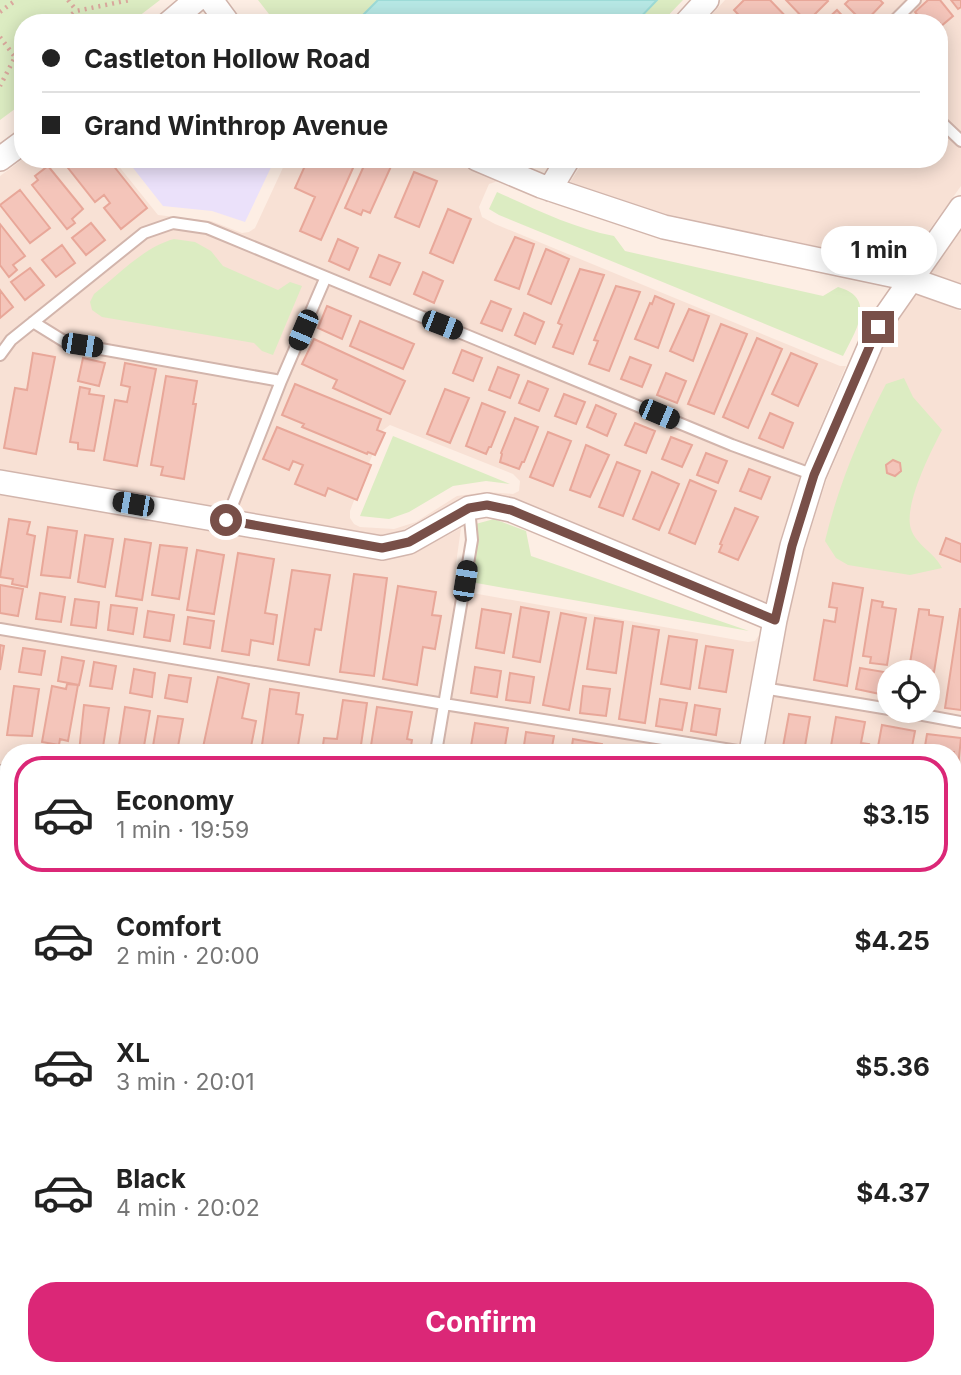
<!DOCTYPE html>
<meta charset="utf-8">
<style>
:root{--surface:#fff;--page:#f2f2f2;--text:#222;--muted:#767676;--line:#e0e0e0;--accent:#db2777}
body{margin:0;font-family:Inter,sans-serif;background:var(--page);color:var(--text);height:100vh;display:flex;flex-direction:column;font-size:26px;white-space:nowrap}
*{box-sizing:border-box;margin:0}
p{font-size:23px;color:var(--muted)}
.icon{flex:none;width:38px;height:38px;fill:none;stroke:currentColor;stroke-width:2;stroke-linecap:round;stroke-linejoin:round}
.map{position:relative;flex:1;overflow:hidden}
.side{position:absolute;left:0px;top:744px;width:962px;height:632px;display:flex;flex-direction:column;background:var(--surface);border-radius:28px 28px 0 0;box-shadow:0 4px 18px #0003}
.side>*{flex:none}
.hud{position:absolute;left:14px;top:14px;width:934px;height:154px;border-radius:28px;box-shadow:0 4px 18px #0003;display:grid;align-content:center;height:154px;padding:0 28px;background:var(--surface)}
.buttons{position:absolute;left:877px;top:660px;display:grid;gap:14px}
.buttons a{display:grid;place-items:center;width:63px;height:63px;border-radius:50%;background:var(--surface);box-shadow:0 4px 18px #0003;font-size:35px}
.end{position:absolute;width:32px;height:32px;margin:-16px;border:9px solid #784f48;background:#fff;box-shadow:0 0 0 4px #fff}
.from{border-radius:50%}
.bubble{position:absolute;height:49px;border-radius:24px;background:var(--surface);box-shadow:0 4px 18px #0003;font-size:23px;font-weight:700;line-height:49px;text-align:center}
.car{position:absolute;width:21px;height:42px;margin:-21px -10px;border-radius:9px;box-shadow:0 0 5px 2px #0007;background:linear-gradient(#222 24%,#8ab4d8 0 40%,#222 0 76%,#8ab4d8 0 86%,#222 0)}
.hud b{display:flex;align-items:center;gap:24px;height:66px;font-size:26px}
.hud b+b{border-top:2px solid var(--line)}
.hud i{width:18px;height:18px;background:var(--text)}
ul{padding:12px 0 0;list-style:none}
li{display:flex;align-items:center;gap:21px;height:116px;margin:0 14px 10px;padding:0 14px;border:4px solid transparent;border-radius:28px}
li div{flex:1}
li b{display:block;font-size:26px}
li em{font-style:normal;font-weight:700}
li.active{border-color:var(--accent)}
li>.icon{width:63px;height:63px;stroke-width:1.5}
.button{display:flex;gap:14px;margin-top:auto;padding:14px 28px}
.button a{flex:1;height:80px;border-radius:28px;background:var(--accent);color:#fff;font-size:28px;font-weight:700;line-height:80px;text-align:center}
.map>svg:first-child{display:block}
.residential{fill:#f8e1d5;fill-rule:evenodd}
.commercial{fill:#fedbd7}
.education{fill:#ebe1fa}
.green{fill:#dcecc2}
.water{fill:#b7e8e5;stroke:#9ddbd7;stroke-width:2}
.building{fill:#f4c5ba;stroke:#e8a799;stroke-width:2}
.lines{fill:none;stroke-linecap:round;stroke-linejoin:round}
.lane-casing{stroke:#d2b5ac;stroke-width:14}
.street-casing{stroke:#d2b5ac;stroke-width:26}
.path{stroke:#daa89d;stroke-width:4.5;stroke-dasharray:2 5;stroke-linecap:butt}
.lane{stroke:#fff;stroke-width:10}
.street{stroke:#fff;stroke-width:23}
.route{stroke:#784f48;stroke-width:9}
</style>
<div class="map">
<svg width="961" height="1375" viewBox="0 0 961 1375">
<rect width="100%" height="100%" fill="#fdeee4"/>
<!-- residential -->
<path class="residential" d="M725 0H961V186L904 265 666 214 570 182 585 159H940V23H704Z
M23 159H113L158 215 211 221 242 233 249 232 255 228 287 159H444L498 181 489 184 479 207 482 217 495 224 840 366H846L802 470 780 541 766 602 515 499 489 493 462 497 403 530 380 535 0 469V176ZM390 425 513 474 520 481 519 491 513 494 487 492 457 496 416 522 394 529 360 527 354 524 350 518V511L361 482 383 430Z
M961 231V284L931 273Z
M916 294 961 311V862L954 860V752H764L787 624 804 551 826 481 889 334ZM889 672H928V710H889Z
M0 494 381 561 415 553 461 528 454 578 456 586 461 591 748 642 755 641 759 635 739 752H9V766L0 765Z
M444 1367H631L629 1375H455Z"/>
<!-- commercial -->
<path class="commercial" d="M0 1290 9 1299V1367H66L73 1375H0Z"/>
<!-- education -->
<path class="education" d="M126 159H275L245 222 212 211 163 206Z"/>
<!-- green -->
<path class="green" d="M0 0H160L130 23H23V103L0 120Z
M258 0H683L661 23H276Z
M497 192C535 209 573 228 614 236L625 251 823 296 838 287C878 298 855 332 843 356L499 215 489 209Z
M174 239 195 242 211 251 223 266 278 290 290 282 302 286 273 355 262 351 254 343 102 317 92 310 90 302 94 294C118 275 144 247 174 239Z
M904 378 913 397 942 430C931 451 903 506 911 529 916 545 935 553 942 568L910 575 848 565 836 558 825 541C838 486 860 434 886 384Z
M393 436 510 484 486 481 453 486 409 512 389 519 360 516Z
M494 519 526 531 531 556 749 631 465 581 472 525Z
M0 790 9 792V836H0Z
M954 966H961V1034L954 1036Z
M668 1367H740L738 1375H665Z"/>
<!-- water -->
<path class="water" d="M378 0H657L635 23H355Z
M0 836H9V1284L0 1275Z
M961 1045V1375H750L752 1367H954V1047Z
M79 1367H427L437 1375H86Z"/>
<!-- building -->
<path class="building" d="M744 0H770L792 23H746L734 10Z
M786 0H827L828 1 807 22Z
M849 0H880L883 3 864 23 845 4Z
M928 0H940L953 16 940 27V23H924L915 12Z
M951 0H961V7L958 9Z
M837 10 849 23H823Z
M61 159H108L147 208 121 229 104 208 110 203 104 195 95 202Z
M308 159 314 162 315 159H357L321 240 300 231 315 197 295 188Z
M367 159 381 163 382 159H386L393 162 370 213 363 210 361 215 345 208Z
M48 166 83 209 72 219 75 223 67 229 32 185 38 180 35 176Z
M414 172 437 181 419 227 395 217Z
M20 190 50 228 30 243 0 205Z
M448 209 471 219 453 263 430 253Z
M91 223 105 240 86 255 72 238Z
M0 224 25 256 13 265 17 270 9 277 0 265Z
M515 237 534 244 519 289 495 280Z
M338 239 358 248 349 270 329 261Z
M62 245 75 263 56 277 42 260Z
M546 249 569 259 551 304 528 294Z
M379 255 400 263 390 285 370 277Z
M30 268 44 285 25 300 11 282Z
M580 269 604 275 573 354 553 347 562 325 558 323Z
M423 272 443 281 434 303 414 294Z
M616 286 640 292 609 371 589 364 598 341 594 340Z
M0 290 13 307 0 318Z
M655 296 674 304 658 348 635 339 650 303 652 304Z
M491 301 511 309 502 331 481 323Z
M327 306 351 316 342 339 318 328Z
M689 309 709 316 693 361 670 351Z
M524 313 544 322 535 344 515 335Z
M360 321 414 344 403 369 350 346Z
M721 324 747 334 714 414 688 404Z
M757 338 782 349 748 428 723 417Z
M314 339 405 381 390 414 333 388 337 380 302 364Z
M462 350 482 358 473 381 453 373Z
M33 353 55 357 36 454 4 448 15 388 27 390Z
M791 353 817 364 798 406 772 394Z
M630 357 651 365 642 387 621 379Z
M83 358 105 363 99 386 78 381Z
M125 363 156 369 137 466 104 460 115 400 127 402 130 387 121 385Z
M498 367 519 375 510 398 489 390Z
M666 373 686 381 677 403 657 395Z
M166 376 197 381 193 404H196L184 479 161 475 163 467 151 465Z
M528 381 548 389 539 411 519 403Z
M295 384 381 419 377 430 385 433 375 455 368 452 367 454 302 427 304 424 282 415Z
M80 387 90 389 89 394 104 396 94 451 78 449V443L70 442Z
M445 389 469 398 450 443 427 434Z
M564 394 585 402 576 424 555 416Z
M482 403 505 412 491 447H489L486 454 466 446Z
M596 405 616 414 607 436 587 427Z
M770 413 793 423 783 448 759 438Z
M515 418 538 427 524 462H522L519 469 500 462 502 454 501 453Z
M635 423 655 431 646 453 625 445Z
M277 427 371 465 357 500 328 488 325 496 295 484 303 465 293 461 289 470 263 459Z
M548 432 571 441 553 486 530 477Z
M671 437 692 445 682 467 662 459Z
M586 445 609 455 590 497 570 490Z
M706 453 727 461 718 483 697 475Z
M893 460 900 463 901 471 895 476 887 473 886 465Z
M617 462 640 471 623 516 599 507Z
M749 469 770 477 761 499 740 491Z
M652 472 679 484 659 530 633 519Z
M690 480 716 491 695 544 669 533Z
M735 508 758 517 738 560 719 552 722 545 720 544Z
M9 519 30 522 27 534 35 536 27 587 12 584 13 579 0 577Z
M48 527 77 531 70 578 41 575Z
M85 535 113 539 105 587 78 582Z
M946 538 961 544V562L940 554Z
M125 539 151 543 142 600 116 596Z
M160 545 187 548 179 599 152 595Z
M197 550 224 555 214 614 187 610Z
M238 553 274 559 265 613 277 615 273 644 251 640 249 655 222 651Z
M292 570 330 575 321 630 315 629 309 665 278 660Z
M354 574 387 578 374 676 340 672Z
M833 583 863 588 847 686 814 680 824 620 835 622 837 608 829 607Z
M0 585 23 589 18 616 0 613Z
M398 586 436 592 432 615 441 616 435 649 423 647 417 685 383 679Z
M40 593 65 597 61 622 36 619Z
M75 599 99 602 96 628 71 625Z
M872 600 883 602 882 607 896 609 887 665 870 663 871 657 863 656Z
M111 605 137 608 133 634 108 630Z
M521 607 549 612 540 662 513 657Z
M482 609 511 614 504 653 476 648Z
M919 609 929 610V615L943 617 934 672 917 669 918 664 910 663Z
M960 609H961V710L945 708Z
M148 611 174 615 170 641 144 637Z
M561 613 586 618 569 710 543 705Z
M188 617 214 621 210 648 184 644Z
M595 618 623 622 616 673 587 669Z
M633 626 659 630 645 723 619 719Z
M669 636 697 640 690 689 661 684Z
M0 645 4 646 0 670Z
M706 646 733 650 726 692 699 688Z
M23 648 45 651 41 675 19 672Z
M62 657 84 661 79 685 58 681Z
M94 662 116 666 112 689 90 686Z
M475 667 501 671 497 697 471 693Z
M860 668 884 672 880 694 856 689Z
M134 669 155 673 152 697 130 693Z
M510 673 534 677 530 703 506 700Z
M169 675 191 678 187 702 165 698Z
M218 677 249 684 242 718 256 721 250 752H202Z
M67 684 78 685 68 741 60 739 59 745 42 742 52 686 66 689Z
M14 686 39 689 32 736 7 735Z
M583 686 610 689 606 716 580 713Z
M270 689 299 693 296 714 303 715 297 752H261Z
M660 699 687 703 682 730 656 726Z
M343 700 367 703 360 752H322L324 738 337 739Z
M84 705 109 708 103 747 101 746 100 752H79Z
M695 705 720 709 716 735 691 731Z
M125 707 150 711 143 752H118Z
M377 707 412 712 407 739 412 740 410 752H370Z
M789 714 810 717 804 752H782Z
M158 716 183 719 177 752H152Z
M836 717 865 722 861 743 869 744 867 752H830Z
M475 723 508 728 504 752H470Z
M882 725 915 731 911 752H877Z
M526 732 554 736 551 752H523Z
M927 734 961 738 954 807V752H924Z
M573 739 602 744 601 752H571Z
M619 748 647 752H618Z
M519 1367H569L564 1375H528L518 1368Z"/>
<g class="lines">
<!-- lane casing -->
<g class="lane-casing">
<path id="lane" d="M892 23 915 0
M940 121 961 141
M33 322 67 343 281 381
M0 355 11 340 144 233 173 223 207 228 732 445 814 475
M226 521 281 381 325 279
M0 629 444 704 744 752
M763 688 889 709
M896 710 961 722
M436 752 472 540 469 508
M0 1367 7 1375"/>
</g>
<!-- street casing -->
<g class="street-casing">
<path id="street" d="M211 0 228 23
M169 23 196 0
M686 23 707 0
M0 159 23 142
M477 159 541 186 664 227 910 279 961 297
M550 189 568 159
M0 482 382 548 409 542 469 508 487 505 511 510 775 620
M751 752 775 620 792 546 814 475 878 327 961 208
M0 777 9 779
M954 873 961 874
M642 1375 644 1367"/>
</g>
<!-- path -->
<path class="path" d="M68 0 76 10
M0 12 16 0
M61 23 76 11 130 0
M0 37 15 57 0 86
M15 57 23 52"/>
<!-- lane -->
<use href="#lane" class="lane"/>
<!-- street -->
<use href="#street" class="street"/>
</g>
<g class="lines">
<!-- route -->
<path class="route" d="M226 520 382 548 409 542 469 508 487 505 511 510 775 620 792 546 814 475 878 327"/>
</g>
</svg>
<div class="buttons">
<a><svg class="icon" aria-label="locate" viewBox="0 0 24 24"><circle cx="12" cy="12" r="6"/><path d="M12 2v4M12 18v4M2 12h4M18 12h4"/></svg></a>
</div>
<i class="end from" style="left:226px;top:520px"></i>
<i class="end" style="left:878px;top:327px"></i>
<div class="bubble" style="left:821px;top:226px;width:116px">1 min</div>
<i class="car" style="left:442px;top:325px;rotate:111deg"></i>
<i class="car" style="left:303px;top:330px;rotate:203deg"></i>
<i class="car" style="left:82px;top:345px;rotate:99deg"></i>
<i class="car" style="left:659px;top:414px;rotate:113deg"></i>
<i class="car" style="left:133px;top:504px;rotate:280deg"></i>
<i class="car" style="left:465px;top:581px;rotate:9deg"></i>
<div class="hud">
<b><i class="from"></i>Castleton Hollow Road</b>
<b><i></i>Grand Winthrop Avenue</b>
</div>
<section class="side">
<ul>
<li class="active"><svg class="icon" aria-label="car" viewBox="0 0 24 24"><path d="M5 17H2v-5l4-1 3-4h7l3 4 3 1v5h-3M9 17h6M6 11h13"/><circle cx="7" cy="17" r="2"/><circle cx="17" cy="17" r="2"/></svg><div><b>Economy</b><p>1 min · 19:59</p></div><em>$3.15</em></li>
<li><svg class="icon" aria-label="car" viewBox="0 0 24 24"><path d="M5 17H2v-5l4-1 3-4h7l3 4 3 1v5h-3M9 17h6M6 11h13"/><circle cx="7" cy="17" r="2"/><circle cx="17" cy="17" r="2"/></svg><div><b>Comfort</b><p>2 min · 20:00</p></div><em>$4.25</em></li>
<li><svg class="icon" aria-label="car" viewBox="0 0 24 24"><path d="M5 17H2v-5l4-1 3-4h7l3 4 3 1v5h-3M9 17h6M6 11h13"/><circle cx="7" cy="17" r="2"/><circle cx="17" cy="17" r="2"/></svg><div><b>XL</b><p>3 min · 20:01</p></div><em>$5.36</em></li>
<li><svg class="icon" aria-label="car" viewBox="0 0 24 24"><path d="M5 17H2v-5l4-1 3-4h7l3 4 3 1v5h-3M9 17h6M6 11h13"/><circle cx="7" cy="17" r="2"/><circle cx="17" cy="17" r="2"/></svg><div><b>Black</b><p>4 min · 20:02</p></div><em>$4.37</em></li>
</ul>
<div class="button"><a>Confirm</a></div>
</section>
</div>
